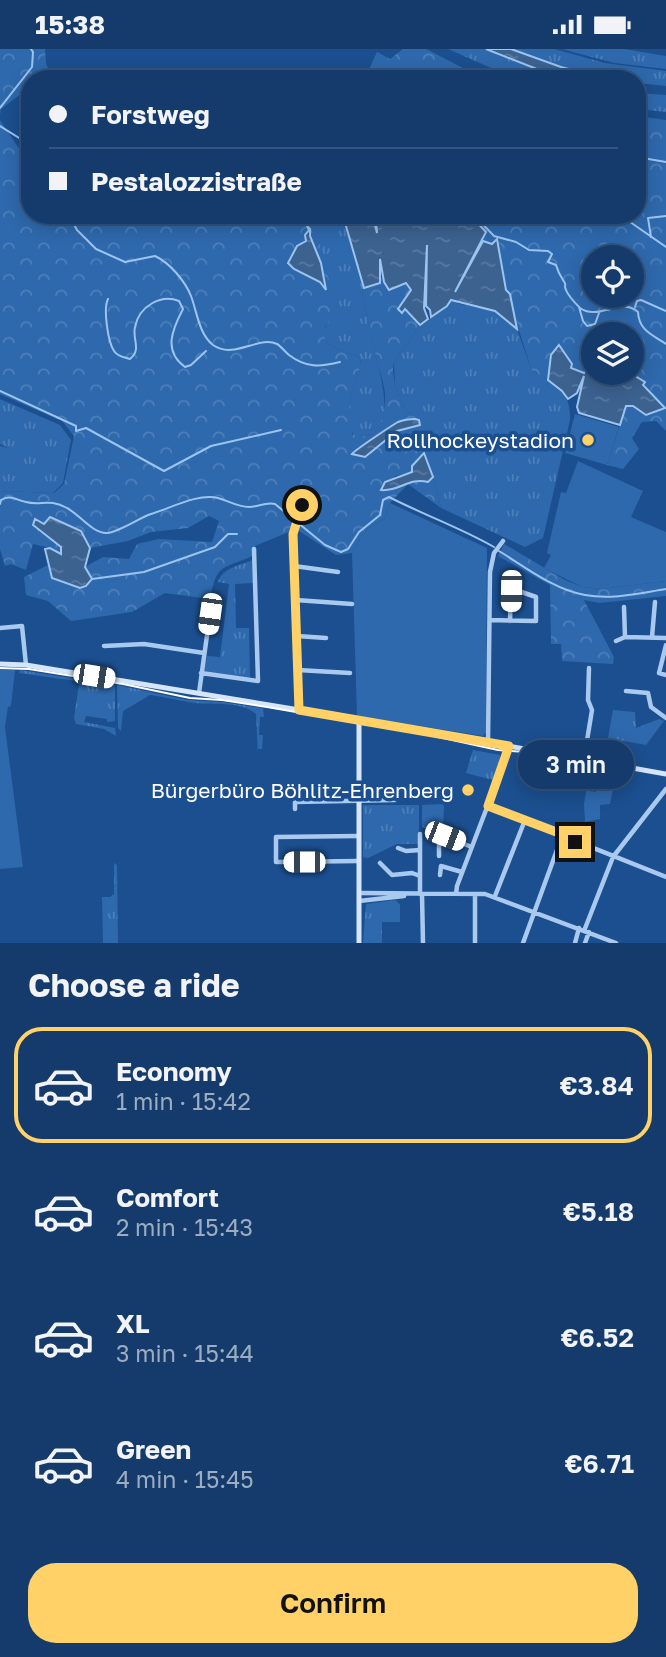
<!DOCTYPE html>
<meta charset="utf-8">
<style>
:root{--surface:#143b6b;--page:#214673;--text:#f1f3f6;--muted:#9dadc1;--line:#33557e;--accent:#ffd166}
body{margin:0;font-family:"Golos Text",sans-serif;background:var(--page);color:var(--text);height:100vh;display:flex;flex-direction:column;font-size:26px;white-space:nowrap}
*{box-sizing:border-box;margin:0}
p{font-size:23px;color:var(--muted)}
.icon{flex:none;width:38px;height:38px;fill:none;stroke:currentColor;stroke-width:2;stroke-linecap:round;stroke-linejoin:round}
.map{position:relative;height:894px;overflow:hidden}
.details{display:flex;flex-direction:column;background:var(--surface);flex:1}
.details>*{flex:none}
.guide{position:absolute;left:21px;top:21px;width:625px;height:154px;border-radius:28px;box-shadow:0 4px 18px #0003,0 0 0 2px var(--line);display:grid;align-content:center;height:154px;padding:0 28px;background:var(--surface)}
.tools{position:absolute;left:581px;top:196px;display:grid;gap:14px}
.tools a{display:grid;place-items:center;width:63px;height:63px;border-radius:50%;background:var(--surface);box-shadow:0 4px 18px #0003,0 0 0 2px var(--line);font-size:35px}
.end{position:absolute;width:32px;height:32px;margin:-16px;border:9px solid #ffd166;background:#111;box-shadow:0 0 0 4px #111}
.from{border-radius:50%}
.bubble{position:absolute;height:49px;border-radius:24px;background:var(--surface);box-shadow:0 4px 18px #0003,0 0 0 2px var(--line);font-size:23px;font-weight:600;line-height:49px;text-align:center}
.car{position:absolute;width:21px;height:42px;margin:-21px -10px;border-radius:9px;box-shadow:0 0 5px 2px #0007;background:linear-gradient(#fff 24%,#345 0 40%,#fff 0 76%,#345 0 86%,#fff 0)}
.guide b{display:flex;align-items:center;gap:24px;height:66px;font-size:26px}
.guide b+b{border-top:2px solid var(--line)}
.guide i{width:18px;height:18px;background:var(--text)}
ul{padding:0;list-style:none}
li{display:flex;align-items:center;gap:21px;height:116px;margin:0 14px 10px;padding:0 14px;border:4px solid transparent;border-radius:28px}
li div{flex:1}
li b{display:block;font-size:26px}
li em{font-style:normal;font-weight:600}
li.current{border-color:var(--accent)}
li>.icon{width:63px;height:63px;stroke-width:1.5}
h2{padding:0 28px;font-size:32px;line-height:84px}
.cta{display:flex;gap:14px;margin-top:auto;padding:14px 28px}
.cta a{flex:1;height:80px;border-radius:28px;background:var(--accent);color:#111;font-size:28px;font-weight:600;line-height:80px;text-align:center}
.status{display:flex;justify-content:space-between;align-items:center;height:49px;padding:0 35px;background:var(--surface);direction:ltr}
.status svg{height:19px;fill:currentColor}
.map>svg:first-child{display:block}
.grass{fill:url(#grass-tufts)}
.forest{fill:url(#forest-crowns);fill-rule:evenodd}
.garden{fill:#2e69ad}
.water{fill:url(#water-ripples);stroke:#9cc4f0;stroke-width:2}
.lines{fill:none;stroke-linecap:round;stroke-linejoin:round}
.stream{stroke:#9cc4f0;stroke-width:2}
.street{stroke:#a9c9ee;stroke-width:4.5}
.secondary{stroke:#d6e6fa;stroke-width:5}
.tram{stroke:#fff;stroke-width:2}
.route{stroke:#ffd166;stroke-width:9}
.poi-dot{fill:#ffd166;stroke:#1b4f8f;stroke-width:2.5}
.labels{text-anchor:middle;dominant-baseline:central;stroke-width:7;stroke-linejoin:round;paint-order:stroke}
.poi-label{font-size:21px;fill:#fff;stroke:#1b4f8f;text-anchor:end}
</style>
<div class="status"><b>15:38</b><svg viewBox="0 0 49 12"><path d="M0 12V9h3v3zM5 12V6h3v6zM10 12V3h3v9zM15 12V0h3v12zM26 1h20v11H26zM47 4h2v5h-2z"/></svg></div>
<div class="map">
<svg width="666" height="894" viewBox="0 0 666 894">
<defs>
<pattern id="grass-tufts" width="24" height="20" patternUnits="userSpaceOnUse" patternTransform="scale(1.75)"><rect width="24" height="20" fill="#2e69ad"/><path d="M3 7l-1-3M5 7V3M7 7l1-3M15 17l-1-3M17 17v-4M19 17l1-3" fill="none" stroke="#4d80b9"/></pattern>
<pattern id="forest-crowns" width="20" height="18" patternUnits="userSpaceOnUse" patternTransform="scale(1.75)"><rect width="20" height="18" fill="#2e69ad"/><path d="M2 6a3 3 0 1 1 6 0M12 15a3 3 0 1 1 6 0" fill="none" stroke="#4d80b9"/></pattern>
<pattern id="water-ripples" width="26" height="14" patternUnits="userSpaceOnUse" patternTransform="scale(1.75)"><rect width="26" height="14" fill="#3c6290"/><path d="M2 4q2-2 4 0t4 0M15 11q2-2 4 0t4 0" fill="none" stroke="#597aa1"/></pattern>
</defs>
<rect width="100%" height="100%" fill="#1b4f8f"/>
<!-- grass -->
<path class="grass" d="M448 0H486L562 30H516Z
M511 0H554L605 14 666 22V37L637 34V30C589 30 555 16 511 0Z
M562 0H624L666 7V20L614 14Z
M637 44 666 46V63L637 60Z
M303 166H380L376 172 377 184H375L374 172 349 174 347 177 364 239 362 244C366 264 371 283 375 303 380 327 402 392 355 387L350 381 349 355 361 314 359 308 327 295 322 284 332 266 311 174Z
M452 255H460L495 262 517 280 532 322C555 335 571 341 570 371L543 489 525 498 441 459 433 428 424 404 420 371 406 362 395 337 394 313 420 276Z
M0 350 60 376 71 391 63 434 53 444 0 442V397L9 399 0 395Z
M253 511 254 534 235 535 236 579H249L250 630 204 622 207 607 220 608 229 535 218 533C222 519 241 516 253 511Z
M20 621 115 636V672L107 673V670L86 667 84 673 115 679 116 687 104 680 76 675 74 669 79 635 77 632 19 624Z
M117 636 187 651 221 653 263 659 264 668H260L259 686H263L262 700H258V708L256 665C242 652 213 656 195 654 180 652 165 648 150 646L123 662 121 682 118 679Z
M613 661 635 663 636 679 659 670 664 672 646 696 608 689Z
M473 701 500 706V710L493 731 466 724Z
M444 755 443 786 422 778V756Z
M363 756H419V795H397L368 809 363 808Z
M114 814 117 816 118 894H103L102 848H110L114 845Z
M396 851 400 856V873H382V894H363L366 855Z"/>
<!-- forest -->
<path class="forest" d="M0 0H45L46 15 53 30H45L44 27 40 30H30V38L1 60 0 66Z
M403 0H426L465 20 472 19 495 30H378L367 25 377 3 390 10Z
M637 67 666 71V382L656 372 642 373 632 389 639 400 623 420 607 416 626 357 633 356 645 333 630 324H632V285H593V313L584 325 551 306 548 331 532 322 506 241 496 190 492 195 483 193 452 251 460 254 447 257 486 184 470 166H637ZM593 208H632V247H593Z
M0 71 30 116V166H303C307 170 311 174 314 179 320 190 334 247 333 260 332 277 318 274 327 295L359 308 361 315 349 355 352 385C379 396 386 366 385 345 384 334 380 324 377 313 372 290 367 267 362 244L364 239 374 236 382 228 379 209 384 232 407 234 412 241 399 260H405L420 276 394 313 393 321 395 337 406 362 420 371 424 404 418 409 413 423 395 427 386 442 417 430 428 432 433 428 441 459 408 435 390 454 385 469 364 482 352 504 336 506 296 480 255 497 252 507C221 521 217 514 210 550L165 544 132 563 71 572 48 552 26 546 24 528 48 516 52 529 81 539 85 518 103 508 129 510 137 495 159 490 212 493 219 472 209 467 188 479 151 483 128 492 90 499 81 482 53 469H48L44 475H40L39 483 48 486 61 498V505L50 499 33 495 26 521 11 515 5 517 0 500V442L54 444 64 435 74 387 62 372 0 345ZM309 177V187L321 214 325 241C314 222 299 228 289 210L297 197 306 192ZM415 370V377L397 382 365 408 358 407 357 399C379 392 392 372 415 370Z
M504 495 565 531 582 538 601 540 666 532V547L599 554 584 551 614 608 613 615 562 612 561 595H551L550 536 498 507Z"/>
<!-- garden -->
<path class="garden" d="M575 365 619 378 607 416 565 404Z
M578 412 643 442 631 468 666 483V532L601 540 582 538 544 519 551 506 547 504 561 443 566 444Z
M390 454 487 499 486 683 483 687 357 667 352 504 364 482 385 469Z
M0 620 15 621 11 657 8 658 5 678 23 818 0 820Z
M588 731 595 732 594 735H590L589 742 596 743 597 737 613 740 610 755 600 756V770L585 773 584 755Z"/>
<!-- water -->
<path class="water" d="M486 0H511L561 18 608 30H562Z
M380 166H429V176L431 166H470L486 183 455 243 483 192 492 195 497 190 506 241 510 245 517 280 495 262 451 251 447 257 431 268 430 261 426 257 427 196 424 259 428 270 420 276 405 260 402 264 398 260 411 241 406 234 389 241 384 233 380 210V234L364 239 346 177 349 174 374 172 377 184 376 171Z
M307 177 310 180V187L321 214 326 241 320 233 294 220 288 214 297 197 306 192 305 186 309 181Z
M559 296 572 315 571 319 584 324 593 313V324H630L645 333 643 336 665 359 646 366 633 357H626L620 376 579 364 577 358 584 327 577 344 568 350 562 342 548 331 551 306Z
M415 370 419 371 420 376 397 382 365 408 352 405C355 401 391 377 398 373 403 371 410 370 415 370Z
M424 404 433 428 428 433C409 428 399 443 381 441L385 433 412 423V417Z
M50 468 81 482 90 499 85 518 92 530 86 537 80 539 52 529 45 500 50 499 61 505V498L33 476 35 470 44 475Z"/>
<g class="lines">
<!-- stream -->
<path class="stream" d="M0 59 32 18 33 3 31 0
M0 77 24 92 30 117
M637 108 666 113
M69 166 77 181 96 200 125 213 155 207C170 214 185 232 191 247 197 263 199 285 213 296 234 311 259 286 277 295 281 297 285 303 289 306 306 319 320 318 340 313
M474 166 494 187 516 193 529 201 548 202 552 205 548 213 556 216C558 223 559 225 563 231 568 238 563 234 566 241 568 246 576 255 580 259 598 272 621 248 638 263 639 282 653 286 666 295
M620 166 666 198
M651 188 648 169 666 167
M108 250C103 260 108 293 114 302 118 308 124 308 130 310 142 300 132 291 135 278 139 257 161 245 179 252L183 260C172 281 163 302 185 318L191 316 206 302
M579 258 583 272 587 277 595 275 599 264
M635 258 637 252 641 251 666 262
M0 342 76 377V382L86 379 164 422 211 397 281 381
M0 455 1 451C10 445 16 451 26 453 41 457 49 449 67 459 79 465 93 485 107 484 119 483 139 469 151 465 171 459 198 444 218 449 229 452 237 458 249 458 258 458 265 453 275 455L325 496 341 503 348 500 359 483 380 466 383 451 389 448C424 466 461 479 494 498
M499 502C525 518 555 541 585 546 612 551 640 544 666 540
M92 530 144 523 215 498 228 485H237"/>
<!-- street -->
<path class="street" d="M294 517 338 523
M296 551 352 555
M624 558 625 588
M490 571 536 572V548L513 540 511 542 510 572
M0 579 22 577 26 616
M297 587 326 589
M652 588 655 553
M616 592 625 588 666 589
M666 596 659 624 666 626
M104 597 144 595 204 604
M298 621 350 624
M201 624 258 632 254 500
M626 642 648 644 651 658 666 669
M199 644 210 565
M299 661 293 486 302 456
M488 694 490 523 494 504 503 492
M584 710 592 661 588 651 589 619
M488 757 666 828
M295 760V753L395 751
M420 785V845
M358 787 276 788V813L359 812
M398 799 406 802 420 801
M439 807V791L442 787 472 798
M380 814 392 826 412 824 420 827
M440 826 441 817 462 823
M359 844 485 845 616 894
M422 845 423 894
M456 845 457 837 507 706 509 697
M475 845V894
M495 847 525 771
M359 852 404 847
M584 882 613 808 666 740
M523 894 561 790 566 787
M575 894 579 879
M585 894 589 883"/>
<!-- secondary -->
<path class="secondary" d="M0 615 26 616 367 672 666 725
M359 894V671"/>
<!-- tram -->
<path class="tram" d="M0 619 29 620 123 635 190 649 222 651 267 658 429 686 498 701 553 705"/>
</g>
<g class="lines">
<!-- route -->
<path class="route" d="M302 456 293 485 299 661 509 697 488 757 567 787 575 793"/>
</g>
<!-- markers -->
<g class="poi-dot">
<circle cx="588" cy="391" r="7"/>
<circle cx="468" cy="741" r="7"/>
</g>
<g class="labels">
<!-- poi labels -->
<g class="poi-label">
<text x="574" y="391">Rollhockeystadion</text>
<text x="454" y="741">Bürgerbüro Böhlitz-Ehrenberg</text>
</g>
</g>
</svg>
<div class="tools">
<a><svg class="icon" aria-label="locate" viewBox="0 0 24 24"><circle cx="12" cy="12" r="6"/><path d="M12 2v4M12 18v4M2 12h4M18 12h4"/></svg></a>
<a><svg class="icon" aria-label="layers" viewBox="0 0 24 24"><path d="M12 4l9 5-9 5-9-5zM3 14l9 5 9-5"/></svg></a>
</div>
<i class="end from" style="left:302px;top:456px"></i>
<i class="end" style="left:575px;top:793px"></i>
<div class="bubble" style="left:518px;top:691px;width:116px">3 min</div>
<i class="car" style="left:511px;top:542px;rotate:181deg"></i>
<i class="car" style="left:210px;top:565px;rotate:188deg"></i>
<i class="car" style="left:94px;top:627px;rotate:99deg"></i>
<i class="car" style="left:445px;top:787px;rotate:111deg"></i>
<i class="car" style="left:304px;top:813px;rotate:270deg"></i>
<div class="guide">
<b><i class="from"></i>Forstweg</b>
<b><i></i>Pestalozzistraße</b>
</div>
</div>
<section class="details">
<h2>Choose a ride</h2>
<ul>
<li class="current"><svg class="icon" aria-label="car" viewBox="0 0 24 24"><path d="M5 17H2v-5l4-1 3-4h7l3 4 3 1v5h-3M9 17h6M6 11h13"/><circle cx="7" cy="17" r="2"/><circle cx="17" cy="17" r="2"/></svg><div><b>Economy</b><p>1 min · 15:42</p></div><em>€3.84</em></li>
<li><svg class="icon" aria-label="car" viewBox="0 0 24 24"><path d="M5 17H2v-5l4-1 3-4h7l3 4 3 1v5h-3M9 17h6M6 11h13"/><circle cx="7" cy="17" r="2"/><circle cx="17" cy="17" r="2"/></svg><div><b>Comfort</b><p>2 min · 15:43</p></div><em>€5.18</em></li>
<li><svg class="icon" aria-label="car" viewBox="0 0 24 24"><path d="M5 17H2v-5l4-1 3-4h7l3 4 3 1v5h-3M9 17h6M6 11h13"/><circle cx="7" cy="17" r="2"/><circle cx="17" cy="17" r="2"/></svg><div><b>XL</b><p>3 min · 15:44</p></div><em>€6.52</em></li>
<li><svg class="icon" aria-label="car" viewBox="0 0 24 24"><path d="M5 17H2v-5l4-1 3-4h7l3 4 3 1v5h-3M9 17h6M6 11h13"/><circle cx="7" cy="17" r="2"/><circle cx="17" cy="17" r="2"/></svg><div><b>Green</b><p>4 min · 15:45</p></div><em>€6.71</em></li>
</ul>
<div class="cta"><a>Confirm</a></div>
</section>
